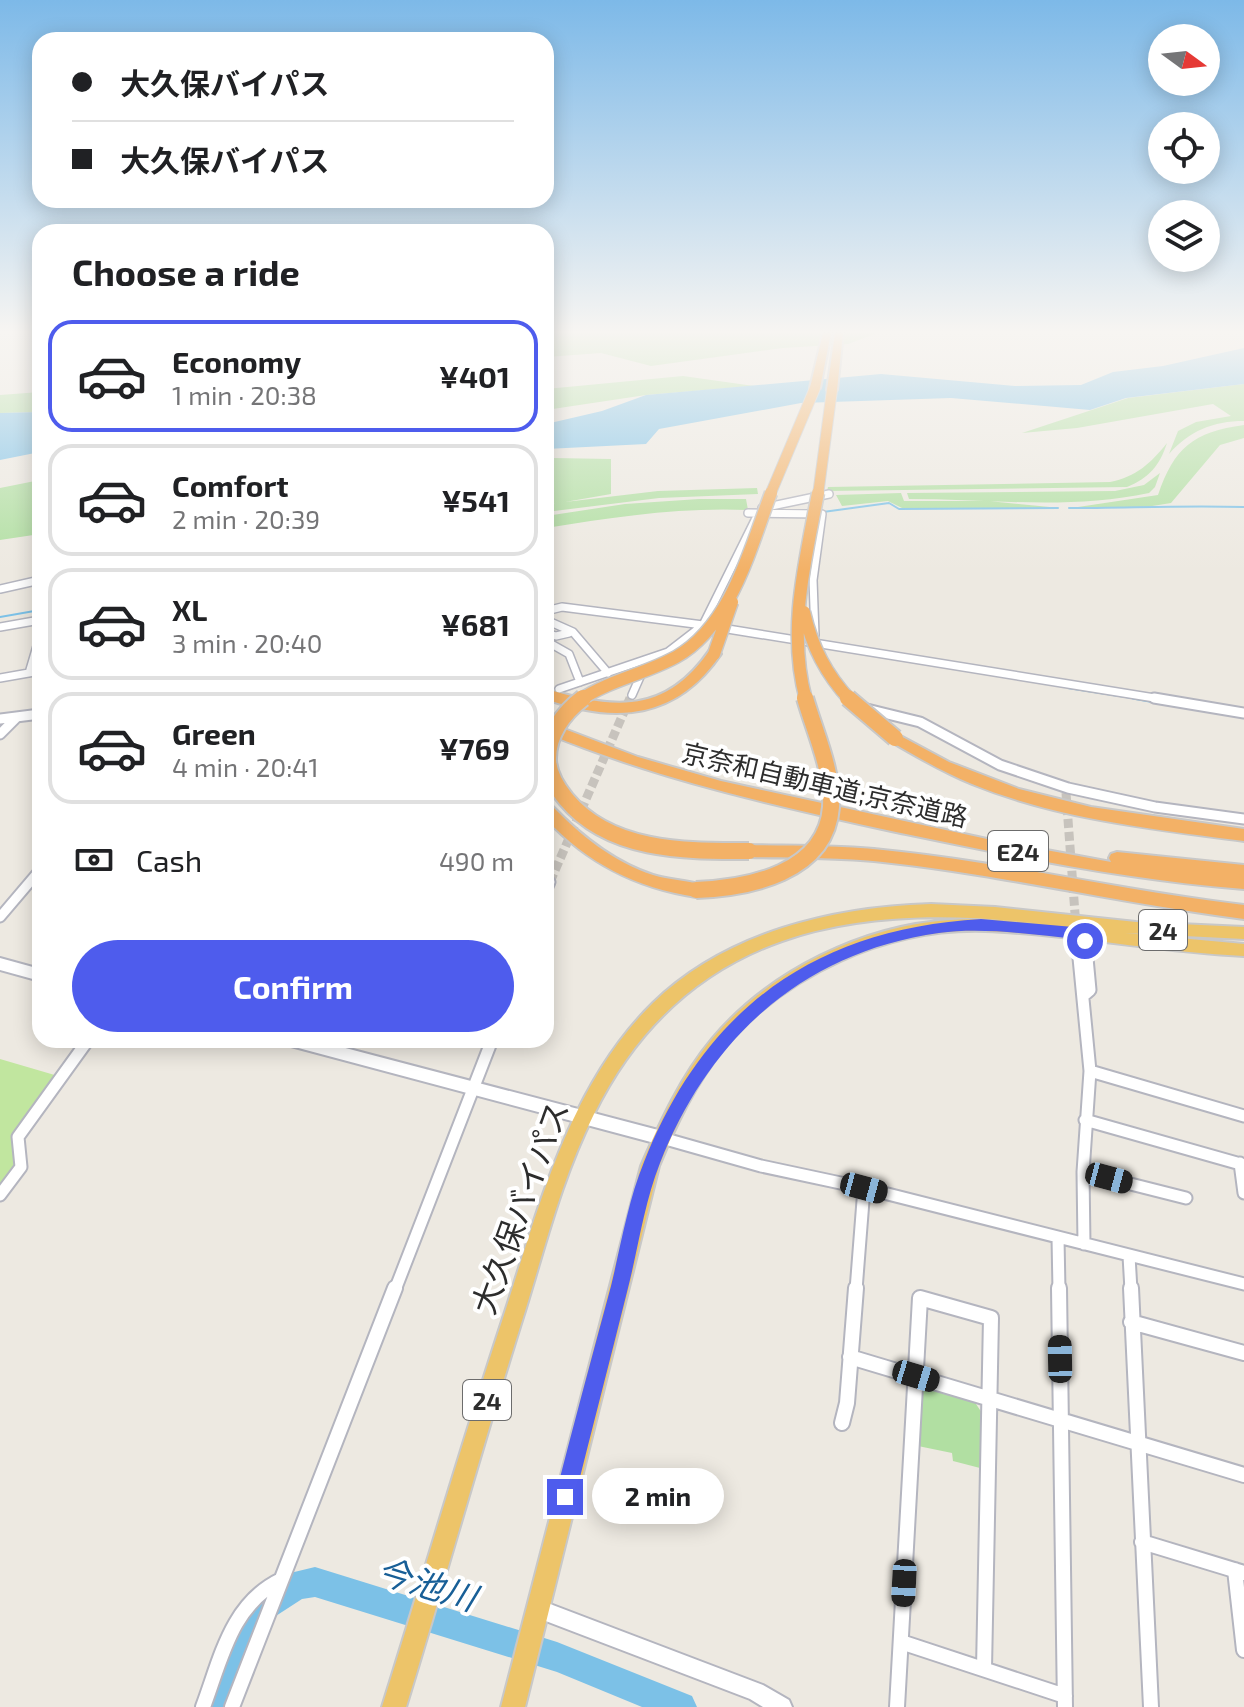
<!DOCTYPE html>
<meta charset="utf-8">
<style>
:root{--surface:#fff;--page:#f6f6f6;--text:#202124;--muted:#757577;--line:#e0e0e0;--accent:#4e5ced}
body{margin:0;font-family:"Exo 2","Noto Sans JP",sans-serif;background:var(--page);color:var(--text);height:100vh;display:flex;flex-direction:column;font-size:30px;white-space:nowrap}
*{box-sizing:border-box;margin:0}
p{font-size:26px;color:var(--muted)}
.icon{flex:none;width:44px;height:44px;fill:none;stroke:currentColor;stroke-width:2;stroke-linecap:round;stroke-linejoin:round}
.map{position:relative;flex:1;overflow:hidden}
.panel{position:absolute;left:32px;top:224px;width:522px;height:824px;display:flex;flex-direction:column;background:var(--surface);border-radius:24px;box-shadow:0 4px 20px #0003}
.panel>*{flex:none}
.guide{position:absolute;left:32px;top:32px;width:522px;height:176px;border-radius:24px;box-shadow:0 4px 20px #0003;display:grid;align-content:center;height:176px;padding:0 40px;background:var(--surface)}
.needle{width:52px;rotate:105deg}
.buttons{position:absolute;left:1148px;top:24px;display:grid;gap:16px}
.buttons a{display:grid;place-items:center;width:72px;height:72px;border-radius:50%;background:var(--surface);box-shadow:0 4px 20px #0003;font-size:40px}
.end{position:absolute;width:36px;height:36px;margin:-18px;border:10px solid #4e5ced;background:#fff;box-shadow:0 0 0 4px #fff}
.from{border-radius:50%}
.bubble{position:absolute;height:56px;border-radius:28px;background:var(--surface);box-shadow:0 4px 20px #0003;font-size:26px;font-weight:700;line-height:56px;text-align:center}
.car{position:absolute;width:24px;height:48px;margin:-24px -12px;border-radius:10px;box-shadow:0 0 6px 2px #0007;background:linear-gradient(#222 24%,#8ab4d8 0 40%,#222 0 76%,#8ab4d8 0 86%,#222 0)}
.guide b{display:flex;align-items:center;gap:28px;height:76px;font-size:30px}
.guide b+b{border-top:2px solid var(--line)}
.guide i{width:20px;height:20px;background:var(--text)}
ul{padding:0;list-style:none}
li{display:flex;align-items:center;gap:24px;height:112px;margin:0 16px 12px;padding:0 24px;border:4px solid var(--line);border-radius:24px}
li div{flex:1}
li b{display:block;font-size:30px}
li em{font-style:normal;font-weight:700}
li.on{border-color:var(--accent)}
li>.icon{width:72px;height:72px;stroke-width:1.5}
h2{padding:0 40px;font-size:36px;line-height:96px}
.pay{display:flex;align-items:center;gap:20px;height:88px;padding:0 40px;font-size:30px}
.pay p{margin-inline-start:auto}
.primary-button{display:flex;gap:16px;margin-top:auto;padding:16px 40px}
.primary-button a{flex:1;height:92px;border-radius:48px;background:var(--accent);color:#fff;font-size:32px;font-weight:700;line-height:92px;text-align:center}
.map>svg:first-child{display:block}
.green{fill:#b1dfa2}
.pitch{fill:#c1e69f}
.water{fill:#7cc1e7}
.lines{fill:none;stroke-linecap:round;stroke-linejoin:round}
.stream-far1{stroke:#7cc1e7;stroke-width:2}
.stream{stroke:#7cc1e7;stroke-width:3}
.river{fill:#7cc1e7;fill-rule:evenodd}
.minor-tunnel-far1{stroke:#c7c3bd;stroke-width:7;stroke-dasharray:7 3;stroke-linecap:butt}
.minor-tunnel{stroke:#c7c3bd;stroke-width:9;stroke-dasharray:9 4;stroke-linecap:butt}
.minor-far3-casing{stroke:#b4b5bf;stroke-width:10}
.minor-far2-casing{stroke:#b4b5bf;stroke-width:13}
.minor-far1-casing{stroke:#b4b5bf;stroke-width:15}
.minor-casing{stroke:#b4b5bf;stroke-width:18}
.tertiary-casing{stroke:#b4b5bf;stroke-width:4}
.secondary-casing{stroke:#b4b5bf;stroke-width:4}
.trunk-casing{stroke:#c8c8c8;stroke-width:4}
.motorway-casing{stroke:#c8c8c8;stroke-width:4}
.minor-far3{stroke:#fff;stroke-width:7}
.minor-far2{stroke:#fff;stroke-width:9}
.minor-far1{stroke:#fff;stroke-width:11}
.minor{stroke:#fff;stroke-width:14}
.tertiary{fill:#fff;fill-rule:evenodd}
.secondary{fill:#fff;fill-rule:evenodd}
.trunk{fill:#edc469;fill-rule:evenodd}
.motorway{fill:#f3b166;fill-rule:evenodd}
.motorway-bridge-far2-casing{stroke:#c8c8c8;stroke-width:12;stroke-linecap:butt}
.motorway-bridge-far1-casing{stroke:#c8c8c8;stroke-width:15;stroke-linecap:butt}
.motorway-bridge-casing{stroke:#c8c8c8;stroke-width:20;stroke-linecap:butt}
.motorway-bridge-far2{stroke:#f3b166;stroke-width:10}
.motorway-bridge-far1{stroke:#f3b166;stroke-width:12}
.motorway-bridge{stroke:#f3b166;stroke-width:16}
.route{fill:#4e5ced}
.labels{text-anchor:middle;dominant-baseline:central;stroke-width:8;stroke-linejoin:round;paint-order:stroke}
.shield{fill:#fff;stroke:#6c6c6c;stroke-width:2}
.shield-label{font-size:24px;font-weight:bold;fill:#2d2d2d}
.street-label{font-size:26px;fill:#2d2d2d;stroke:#fff}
.near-street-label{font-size:32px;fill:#2d2d2d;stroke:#fff}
.near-water-label{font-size:34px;font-style:italic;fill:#185f97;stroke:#fff}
</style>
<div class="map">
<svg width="1244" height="1707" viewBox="0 0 1244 1707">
<rect width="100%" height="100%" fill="#ede9e1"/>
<!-- green -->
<path class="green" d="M546 333H877L848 344 783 348 651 366 601 353 546 357Z
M683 376 754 386 646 395 546 410V389Z
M1244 384V421C1213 421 1189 431 1169 454L1178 431 1196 422 1231 416 1213 404 1077 428 1022 433 1128 398Z
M40 392V412L0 413V395Z
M1244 425V438L1220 445 1171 503 1146 507H1078L1158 495C1174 448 1193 432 1244 425Z
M1167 443C1160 465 1149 478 1127 487L827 491 828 487 1110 482C1136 477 1151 463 1167 443Z
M553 458 611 459V494L565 502 658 491 757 488 758 494 659 498 546 512V505L555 503 546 504V459Z
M1160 473 1155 487 1149 493C1070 510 989 499 909 499L907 493 1115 491 1144 485Z
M40 480V534L0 540V488Z
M901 493 904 501H988L1060 508H902L888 501 842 506 836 495Z
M699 499H746L748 510C680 507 614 517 546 528V516L625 504Z
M928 1389 974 1401 982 1413 980 1468 953 1461 952 1453 918 1446 920 1391Z"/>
<!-- pitch -->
<path class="pitch" d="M0 1059 58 1076 14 1136 17 1166 0 1190Z"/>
<!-- water -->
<path class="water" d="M1244 348V384L1126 398 1090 410 951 398 801 403 659 429 646 444 546 449V424L602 411 646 395 881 374 1015 386 1081 385 1113 372 1163 366Z
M40 412V452L0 460V413Z"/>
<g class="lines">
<!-- stream-far1 -->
<path class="stream-far1" d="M1069 508C1128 508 1185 505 1244 507
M823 512 889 503 899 509 1058 508
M0 617 40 610
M1068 688 1145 700"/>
<!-- stream -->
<path class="stream" d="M1133 698 1155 702"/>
<!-- river -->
<path class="river" d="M315 1567 557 1642 692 1696 697 1707H642L557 1672 315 1597 302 1599 265 1623 230 1707H198L243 1601 286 1574Z"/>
<!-- minor-tunnel-far1 -->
<path class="minor-tunnel-far1" d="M630 700 632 695"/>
<!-- minor-tunnel -->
<path class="minor-tunnel" d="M1066 793 1076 927
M550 882 630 698"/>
<!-- minor-far3 casing -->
<g class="minor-far3-casing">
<path id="minor-far3" d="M762 508 829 494
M748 513 822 514 813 580 815 635
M0 589 40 580
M546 611 562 607 703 625 758 514
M546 620 573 632 608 673
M0 627 40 620
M546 633 556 636 569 633
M546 641 569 654 580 682
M29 673 40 636
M0 678 40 671
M559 689 668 652 703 625 1167 700
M632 695 643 670"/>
</g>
<!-- minor-far2 casing -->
<g class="minor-far2-casing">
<path id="minor-far2" d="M1154 698 1244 713
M867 709 920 722 1000 765 1068 788 1155 807 1244 819
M0 719 40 714
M0 734 17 717
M546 891 550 882
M0 917 40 870
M1085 934 1087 960
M1077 943 1079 960"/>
</g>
<!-- minor-far1 casing -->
<g class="minor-far1-casing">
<path id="minor-far1" d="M1079 958 1090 1071 1083 1172 1084 1244
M1083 996 1090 990 1087 958
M1090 1071 1244 1116
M1085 1120 1244 1165
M662 1138 761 1166 864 1188 1244 1284
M1240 1163 1244 1193
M1083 1172 1186 1198
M0 1195 21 1167 18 1137 88 1040
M1058 1238 1059 1290
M1129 1256 1131 1290
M395 1290 492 1040
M856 1290 864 1188"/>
</g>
<!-- minor casing -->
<g class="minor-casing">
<path id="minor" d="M1059 1288 1065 1707
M1131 1288 1151 1707
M1131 1322 1244 1353
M850 1357 1244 1475
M842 1423 847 1403 856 1288
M1142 1542 1244 1573
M1235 1570 1244 1650
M901 1642 1065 1696
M203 1707C221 1659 231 1604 281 1580
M232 1707 395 1288
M897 1707 920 1298 991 1318 984 1669"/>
</g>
<!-- tertiary casing -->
<g class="tertiary-casing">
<path id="tertiary" d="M537 1599 763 1685 789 1700 792 1707H763L750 1699 530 1615 528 1608 530 1601Z"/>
</g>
<!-- secondary casing -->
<g class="secondary-casing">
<path id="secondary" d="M0 958 40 969V981L0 970Z
M284 1040H315L662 1131 667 1133 670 1138 667 1143 662 1145 291 1046 286 1044Z"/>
</g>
<!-- trunk casing -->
<g class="trunk-casing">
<path id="trunk" d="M931 904 995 907 1136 922 1244 927V939L1125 933 1244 944V956C1157 952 1071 934 985 931 887 928 785 974 723 1050 695 1084 676 1125 659 1166L525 1707H501L641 1166C660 1122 681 1076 712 1039 769 971 863 925 951 920 981 918 1012 921 1042 924 855 901 685 929 594 1114 563 1175 546 1243 526 1308 484 1440 447 1574 406 1707H382C423 1577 461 1445 504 1315 539 1207 569 1085 653 1003 726 932 833 907 931 904Z"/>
</g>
<!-- motorway casing -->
<g class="motorway-casing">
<path id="motorway" d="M823 333H831L820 388 815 391 810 388Z
M835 333H843L837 390 832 393 827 390Z
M714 650 721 654C677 719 616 724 546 699V689C613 709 665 715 709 651Z
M546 722 638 757 721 781 987 839 1111 862 1109 858 1111 854 1117 852 1244 865V889C1126 880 1012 856 896 832 777 806 659 780 546 733Z
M895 733 949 762 1019 789 1091 807 1244 829V841C1153 829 1058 819 972 784 943 772 917 757 890 741L888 738Z
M546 803 551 805C580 835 613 862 653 875 669 880 686 880 702 885L704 890 702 895 696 897C636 888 587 863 546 819Z
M749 845C794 846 838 845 883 850 1004 862 1123 891 1244 905V919C1123 904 1004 875 883 862 838 857 794 858 749 857L743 855 741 851 743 847Z"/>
</g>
<!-- minor-far3 -->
<use href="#minor-far3" class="minor-far3"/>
<!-- minor-far2 -->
<use href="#minor-far2" class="minor-far2"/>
<!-- minor-far1 -->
<use href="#minor-far1" class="minor-far1"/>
<!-- minor -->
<use href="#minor" class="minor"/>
<!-- tertiary -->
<use href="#tertiary" class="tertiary"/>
<!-- secondary -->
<use href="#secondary" class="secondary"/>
<!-- trunk -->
<use href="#trunk" class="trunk"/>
<!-- motorway -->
<use href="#motorway" class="motorway"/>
<!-- motorway-bridge-far2 casing -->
<g class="motorway-bridge-far2-casing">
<path id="motorway-bridge-far2" d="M770 495 815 388
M818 495 832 390"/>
</g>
<!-- motorway-bridge-far1 casing -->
<g class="motorway-bridge-far1-casing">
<path id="motorway-bridge-far1" d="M804 612C812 647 826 674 850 700
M714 654 732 602
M580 700C610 680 645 674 676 657 731 626 750 549 771 493
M806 700C787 631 805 562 818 493"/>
</g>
<!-- motorway-bridge casing -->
<g class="motorway-bridge-casing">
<path id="motorway-bridge" d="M583 698C563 713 547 735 548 761 549 775 557 788 566 799 610 852 685 851 749 851
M848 698 895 738
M696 890C749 888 826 873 831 807 833 771 815 733 805 698"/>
</g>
<!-- motorway-bridge-far2 -->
<use href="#motorway-bridge-far2" class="motorway-bridge-far2"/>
<!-- motorway-bridge-far1 -->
<use href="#motorway-bridge-far1" class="motorway-bridge-far1"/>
<!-- motorway-bridge -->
<use href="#motorway-bridge" class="motorway-bridge"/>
</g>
<!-- sky -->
<linearGradient id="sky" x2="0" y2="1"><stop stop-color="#7db9e8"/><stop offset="0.58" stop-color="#f7f5f2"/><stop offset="1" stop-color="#f7f5f2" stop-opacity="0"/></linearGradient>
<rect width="1244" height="572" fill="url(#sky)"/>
<!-- route -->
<path class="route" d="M981 919 1085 928 1090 930 1092 941 1085 946 1078 939C1032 935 985 927 939 933 803 952 709 1038 660 1163 644 1203 638 1250 627 1292 610 1360 592 1429 575 1497L572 1505 565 1508 558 1505 555 1497C573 1427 592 1356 611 1286 621 1245 628 1201 644 1162 705 1008 815 929 981 919Z"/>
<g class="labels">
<!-- shield labels -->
<g class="shield">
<rect x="988" y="831" width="60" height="40" rx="6"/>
<rect x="1139" y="910" width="48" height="40" rx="6"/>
<rect x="463" y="1380" width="48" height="40" rx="6"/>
</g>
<g class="shield-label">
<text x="1018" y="851">E24</text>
<text x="1163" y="930">24</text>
<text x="487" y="1400">24</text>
</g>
<!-- street labels -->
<g class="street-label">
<text transform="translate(825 784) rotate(13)">京奈和自動車道;京奈道路</text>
</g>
<!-- near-street labels -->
<g class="near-street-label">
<text transform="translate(519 1207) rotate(-70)">大久保バイパス</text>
</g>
<!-- near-water labels -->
<g class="near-water-label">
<text transform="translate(427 1583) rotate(17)">今池川</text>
</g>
</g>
</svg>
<div class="buttons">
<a><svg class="needle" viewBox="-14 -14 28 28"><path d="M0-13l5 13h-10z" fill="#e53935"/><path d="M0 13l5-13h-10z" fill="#757577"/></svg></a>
<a><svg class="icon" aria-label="locate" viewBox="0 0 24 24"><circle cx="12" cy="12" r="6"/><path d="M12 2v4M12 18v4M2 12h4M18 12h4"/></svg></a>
<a><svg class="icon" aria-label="layers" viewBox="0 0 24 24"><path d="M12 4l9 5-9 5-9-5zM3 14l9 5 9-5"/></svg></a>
</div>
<i class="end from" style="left:1085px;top:941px"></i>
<i class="end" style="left:565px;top:1497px"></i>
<div class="bubble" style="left:592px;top:1468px;width:132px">2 min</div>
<i class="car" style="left:1109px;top:1178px;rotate:105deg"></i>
<i class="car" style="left:864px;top:1188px;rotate:105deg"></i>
<i class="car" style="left:1060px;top:1359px;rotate:359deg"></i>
<i class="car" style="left:916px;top:1376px;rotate:107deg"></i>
<i class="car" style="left:904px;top:1583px;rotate:183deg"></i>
<div class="guide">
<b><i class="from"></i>大久保バイパス</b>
<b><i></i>大久保バイパス</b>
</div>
<section class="panel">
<h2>Choose a ride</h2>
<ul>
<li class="on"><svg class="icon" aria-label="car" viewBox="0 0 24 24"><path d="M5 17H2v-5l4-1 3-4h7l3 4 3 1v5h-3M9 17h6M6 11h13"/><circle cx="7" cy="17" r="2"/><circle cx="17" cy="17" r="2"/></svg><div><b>Economy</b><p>1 min · 20:38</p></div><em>¥401</em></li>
<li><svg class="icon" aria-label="car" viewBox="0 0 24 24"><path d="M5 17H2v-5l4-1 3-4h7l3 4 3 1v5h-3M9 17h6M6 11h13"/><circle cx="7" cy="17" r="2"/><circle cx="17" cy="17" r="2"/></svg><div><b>Comfort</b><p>2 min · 20:39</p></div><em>¥541</em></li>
<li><svg class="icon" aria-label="car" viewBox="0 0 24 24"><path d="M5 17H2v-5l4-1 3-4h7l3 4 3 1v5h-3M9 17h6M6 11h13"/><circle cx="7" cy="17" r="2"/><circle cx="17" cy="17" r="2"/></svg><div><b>XL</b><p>3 min · 20:40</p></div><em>¥681</em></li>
<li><svg class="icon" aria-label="car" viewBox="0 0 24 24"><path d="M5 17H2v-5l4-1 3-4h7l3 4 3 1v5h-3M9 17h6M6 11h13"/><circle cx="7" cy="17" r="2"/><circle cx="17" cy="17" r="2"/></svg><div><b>Green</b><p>4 min · 20:41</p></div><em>¥769</em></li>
</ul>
<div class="pay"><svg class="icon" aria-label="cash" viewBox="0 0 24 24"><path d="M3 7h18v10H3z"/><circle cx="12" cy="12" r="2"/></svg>Cash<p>490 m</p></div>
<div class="primary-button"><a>Confirm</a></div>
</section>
</div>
